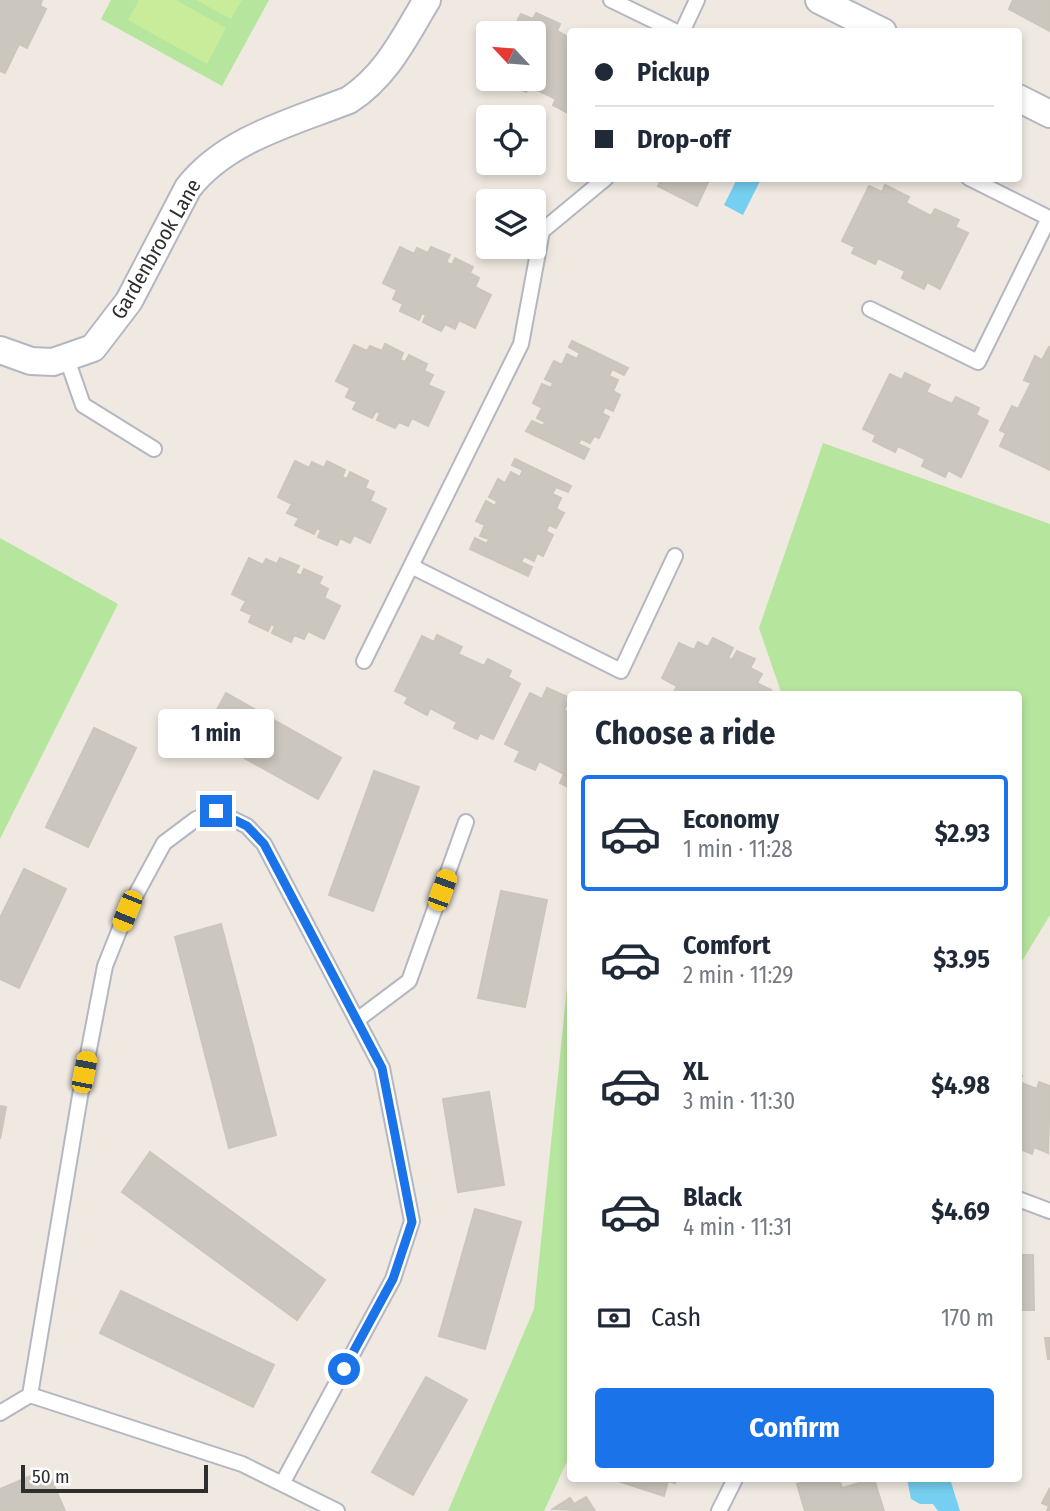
<!DOCTYPE html>
<meta charset="utf-8">
<style>
:root{--surface:#fff;--page:#f6f6f7;--text:#1f2937;--muted:#747a83;--line:#e0e1e3;--accent:#1a73e8}
body{margin:0;font-family:"Fira Sans Condensed",sans-serif;background:var(--page);color:var(--text);height:100vh;display:flex;flex-direction:column;font-size:26px;white-space:nowrap}
*{box-sizing:border-box;margin:0}
p{font-size:23px;color:var(--muted)}
.icon{flex:none;width:38px;height:38px;fill:none;stroke:currentColor;stroke-width:2;stroke-linecap:round;stroke-linejoin:round}
.map{position:relative;flex:1;overflow:hidden}
.panel{position:absolute;left:567px;top:691px;width:455px;height:791px;display:flex;flex-direction:column;background:var(--surface);border-radius:7px;box-shadow:0 4px 10px #0003}
.panel>*{flex:none}
.hud{position:absolute;left:567px;top:28px;width:455px;height:154px;border-radius:7px;box-shadow:0 4px 10px #0003;display:grid;align-content:center;height:154px;padding:0 28px;background:var(--surface)}
.needle{width:46px;rotate:296deg}
.buttons{position:absolute;left:476px;top:21px;display:grid;gap:14px}
.buttons a{display:grid;place-items:center;width:70px;height:70px;border-radius:7px;background:var(--surface);box-shadow:0 4px 10px #0003;font-size:35px}
.scale{position:absolute;left:21px;bottom:18px;width:187px;box-sizing:border-box;padding-left:7px;border:4px solid #2e2e2e;border-top:0;font-size:19px;line-height:24px;white-space:nowrap;color:#2e2e2e;-webkit-text-stroke:5px #fff;paint-order:stroke}
.end{position:absolute;width:32px;height:32px;margin:-16px;border:9px solid #1a73e8;background:#fff;box-shadow:0 0 0 4px #fff}
.from{border-radius:50%}
.bubble{position:absolute;height:49px;border-radius:7px;background:var(--surface);box-shadow:0 4px 10px #0003;font-size:23px;font-weight:700;line-height:49px;text-align:center}
.car{position:absolute;width:21px;height:42px;margin:-21px -10px;border-radius:9px;box-shadow:0 0 5px 2px #0007;background:linear-gradient(#f5c518 24%,#345 0 40%,#f5c518 0 76%,#345 0 86%,#f5c518 0)}
.hud b{display:flex;align-items:center;gap:24px;height:66px;font-size:26px}
.hud b+b{border-top:2px solid var(--line)}
.hud i{width:18px;height:18px;background:var(--text)}
ul{padding:0;list-style:none}
li{display:flex;align-items:center;gap:21px;height:116px;margin:0 14px 10px;padding:0 14px;border:4px solid transparent;border-radius:7px}
li div{flex:1}
li b{display:block;font-size:26px}
li em{font-style:normal;font-weight:700}
li.current{border-color:var(--accent)}
li>.icon{width:63px;height:63px;stroke-width:1.5}
h2{padding:0 28px;font-size:32px;line-height:84px}
.pay{display:flex;align-items:center;gap:18px;height:77px;padding:0 28px;font-size:26px}
.pay p{margin-inline-start:auto}
.cta{display:flex;gap:14px;margin-top:auto;padding:14px 28px}
.cta a{flex:1;height:80px;border-radius:7px;background:var(--accent);color:#fff;font-size:28px;font-weight:700;line-height:80px;text-align:center}
.map>svg:first-child{display:block}
.green{fill:#b6e59e}
.pitch{fill:#c9ec9a}
.water{fill:#75cff0}
.building{fill:#cbc7bf;stroke:#cbc5ba;stroke-width:2}
.lines{fill:none;stroke-linecap:round;stroke-linejoin:round}
.lane-casing{stroke:#b4b7c1;stroke-width:18}
.street-casing{stroke:#b4b7c1;stroke-width:30}
.lane{stroke:#fff;stroke-width:14}
.street{stroke:#fff;stroke-width:26}
.route{stroke:#1a73e8;stroke-width:9}
.labels{text-anchor:middle;dominant-baseline:central;stroke-width:5;stroke-linejoin:round;paint-order:stroke}
.street-label{font-size:21px;fill:#2e2e2e;stroke:#fff}
</style>
<div class="map">
<svg width="1050" height="1511" viewBox="0 0 1050 1511">
<rect width="100%" height="100%" fill="#efe9e1"/>
<!-- green -->
<path class="green" d="M111 0H269L222 86 101 19Z
M823 443 1050 524V915L1019 966 1018 695H782L759 628Z
M0 538 118 604 0 839Z
M570 958V1455L544 1511H448L534 1309Z"/>
<!-- pitch -->
<path class="pitch" d="M139 0H176L226 28 207 64 128 20Z
M196 0H242L231 19Z"/>
<!-- water -->
<path class="water" d="M737 179H761L743 215 724 205Z
M907 1479H950L960 1511H938L933 1504H920L911 1499Z"/>
<!-- building -->
<path class="building" d="M0 0H42L40 6 46 9 27 48 19 44 5 73 0 71Z
M1013 0H1050V31L1009 9Z
M536 13 560 24 557 31 570 38V114L553 105 556 99 529 86 526 92 503 81 534 79V33H511L521 14 533 19Z
M662 178H710L697 206 658 186Z
M885 185 909 197 906 203 931 216 935 209 959 220 955 227 968 233 940 289 927 282 924 289 902 278 905 271 878 258 875 264 852 253 855 247 842 241 869 186 882 192Z
M400 247 414 254 417 248 428 253 431 247 450 255 446 262 452 265 455 258 473 267 470 273 479 278 475 287 491 295 475 328 459 320 455 329 445 324 441 331 423 322 426 315 422 313 419 320 400 311 403 304 393 299 397 290 383 283Z
M572 341 628 368 624 375 612 369 609 376 618 380 613 391 620 395 613 411 605 407 602 413 609 417 599 438 594 436 590 443 581 439 578 444 589 449 584 459 526 431 532 421 543 426 545 422 537 418 542 408 533 403 542 384 551 388 553 383 545 379 554 361 562 365 567 354 577 359 580 353 569 347Z
M385 344 403 353 400 360 405 362 409 355 427 364 424 371 433 375 428 385 444 392 428 426 412 418 408 426 399 422 395 428 377 420 380 413 376 411 372 418 353 409 357 402 346 397 350 388 336 381 354 345 367 351 370 346 382 351Z
M1049 347 1050 348V470L1000 446 1006 433 1000 430 1012 406 1018 409 1031 383 1024 380 1035 356 1042 360Z
M905 373 930 385 926 392 952 404 956 397 979 408 976 415 988 421 961 477 948 470 945 477 922 466 925 459 898 446 895 452 873 441 876 435 863 429 890 374 902 380Z
M515 459 571 486 568 492 556 487 552 494 561 498 556 509 564 513 556 528 549 525 546 531 553 535 543 556 537 553 534 561 524 556 521 562 532 567 528 576 470 549 475 538 487 544 489 539 480 536 485 525 476 521 486 501 495 506 497 501 489 497 498 479 505 483 511 472 520 477 523 470 512 465Z
M295 461 309 468 312 462 324 468 327 461 345 470 342 477 347 479 350 472 368 481 365 488 374 492 370 501 386 509 370 543 354 535 350 543 340 538 337 545 318 537 321 530 317 528 314 534 295 525 299 518 287 513 292 504 278 497Z
M249 558 263 565 266 559 277 564 280 558 299 566 295 573 301 576 304 569 322 577 319 584 328 589 324 598 340 606 324 639 308 631 304 639 294 635 291 642 272 633 275 626 271 624 268 631 249 622 252 615 241 610 246 601 232 594Z
M437 635 462 647 458 654 484 666 488 659 511 671 508 677 520 684 493 739 480 733 477 739 454 728 457 722 430 708 427 715 405 703 408 697 395 691 422 636 434 642Z
M713 638 733 648 728 658 732 660 737 651 755 659 750 668 762 674 757 683 771 690 768 695 673 694 677 686 662 678 679 643 694 650 698 642 708 647Z
M547 688 570 698 564 710 570 714V788L560 783 564 774 539 761 535 770 515 761 520 751 505 744 530 693 542 699Z
M226 693 341 758 318 799 203 735Z
M94 728 136 748 88 847 46 827Z
M374 771 419 787 373 911 329 895Z
M24 869 66 889 19 988 0 979V918Z
M501 891 547 900 525 1007 478 998Z
M221 924 276 1135 229 1148 175 937Z
M1018 1075 1022 1076 1019 1082 1037 1089 1039 1082 1050 1086 1048 1153 1034 1147 1032 1154 1018 1148Z
M489 1092 504 1185 458 1192 443 1099Z
M0 1106 6 1107 0 1139Z
M150 1152 325 1280 297 1320 122 1192Z
M475 1209 521 1222 485 1349 439 1336Z
M1018 1255H1033L1034 1310H1018Z
M121 1291 274 1365 253 1407 100 1333Z
M1045 1338H1050V1359H1048Z
M426 1377 467 1400 413 1495 372 1472Z
M47 1469 65 1511H0V1489Z
M612 1479H676L675 1483 668 1481 664 1496Z
M813 1479H839L842 1488 874 1479 884 1511H805L797 1484Z
M1050 1488V1511H1047L1049 1506 1042 1503Z
M586 1497 595 1511 553 1509 570 1498 574 1504Z"/>
<g class="lines">
<!-- lane casing -->
<g class="lane-casing">
<path id="lane" d="M611 0 677 32
M682 32 697 0
M870 309 978 362 1049 218 969 178
M67 359 83 405 154 449
M411 566 621 671 675 556
M364 661 521 344 542 231 606 178
M357 1020 409 981 466 822
M1018 1199 1050 1211
M30 1395 80 1096 105 966 127 911 164 843 196 819 216 811 247 826 264 844 382 1068 412 1221 393 1279 283 1482
M0 1413 30 1395 242 1464 337 1511
M719 1511 735 1479"/>
</g>
<!-- street casing -->
<g class="street-casing">
<path id="street" d="M819 0 883 32
M1018 98 1050 114
M0 350 31 361 53 362 93 348 129 301 188 188C226 139 293 122 349 100 387 75 404 38 427 0"/>
</g>
<!-- lane -->
<use href="#lane" class="lane"/>
<!-- street -->
<use href="#street" class="street"/>
</g>
<g class="lines">
<!-- route -->
<path class="route" d="M216 811 247 826 264 844 382 1068 412 1222 393 1279 344 1369"/>
</g>
<g class="labels">
<!-- street labels -->
<g class="street-label">
<text transform="translate(156 249) rotate(-60)">Gardenbrook Lane</text>
</g>
</g>
</svg>
<div class="buttons">
<a><svg class="needle" viewBox="-14 -14 28 28"><path d="M0-13l5 13h-10z" fill="#e53935"/><path d="M0 13l5-13h-10z" fill="#747a83"/></svg></a>
<a><svg class="icon" aria-label="locate" viewBox="0 0 24 24"><circle cx="12" cy="12" r="6"/><path d="M12 2v4M12 18v4M2 12h4M18 12h4"/></svg></a>
<a><svg class="icon" aria-label="layers" viewBox="0 0 24 24"><path d="M12 4l9 5-9 5-9-5zM3 14l9 5 9-5"/></svg></a>
</div>
<div class="scale">50 m</div>
<i class="end from" style="left:344px;top:1369px"></i>
<i class="end" style="left:216px;top:811px"></i>
<div class="bubble" style="left:158px;top:709px;width:116px">1 min</div>
<i class="car" style="left:442px;top:890px;rotate:20deg"></i>
<i class="car" style="left:127px;top:911px;rotate:202deg"></i>
<i class="car" style="left:84px;top:1072px;rotate:11deg"></i>
<div class="hud">
<b><i class="from"></i>Pickup</b>
<b><i></i>Drop-off</b>
</div>
<section class="panel">
<h2>Choose a ride</h2>
<ul>
<li class="current"><svg class="icon" aria-label="car" viewBox="0 0 24 24"><path d="M5 17H2v-5l4-1 3-4h7l3 4 3 1v5h-3M9 17h6M6 11h13"/><circle cx="7" cy="17" r="2"/><circle cx="17" cy="17" r="2"/></svg><div><b>Economy</b><p>1 min · 11:28</p></div><em>$2.93</em></li>
<li><svg class="icon" aria-label="car" viewBox="0 0 24 24"><path d="M5 17H2v-5l4-1 3-4h7l3 4 3 1v5h-3M9 17h6M6 11h13"/><circle cx="7" cy="17" r="2"/><circle cx="17" cy="17" r="2"/></svg><div><b>Comfort</b><p>2 min · 11:29</p></div><em>$3.95</em></li>
<li><svg class="icon" aria-label="car" viewBox="0 0 24 24"><path d="M5 17H2v-5l4-1 3-4h7l3 4 3 1v5h-3M9 17h6M6 11h13"/><circle cx="7" cy="17" r="2"/><circle cx="17" cy="17" r="2"/></svg><div><b>XL</b><p>3 min · 11:30</p></div><em>$4.98</em></li>
<li><svg class="icon" aria-label="car" viewBox="0 0 24 24"><path d="M5 17H2v-5l4-1 3-4h7l3 4 3 1v5h-3M9 17h6M6 11h13"/><circle cx="7" cy="17" r="2"/><circle cx="17" cy="17" r="2"/></svg><div><b>Black</b><p>4 min · 11:31</p></div><em>$4.69</em></li>
</ul>
<div class="pay"><svg class="icon" aria-label="cash" viewBox="0 0 24 24"><path d="M3 7h18v10H3z"/><circle cx="12" cy="12" r="2"/></svg>Cash<p>170 m</p></div>
<div class="cta"><a>Confirm</a></div>
</section>
</div>
